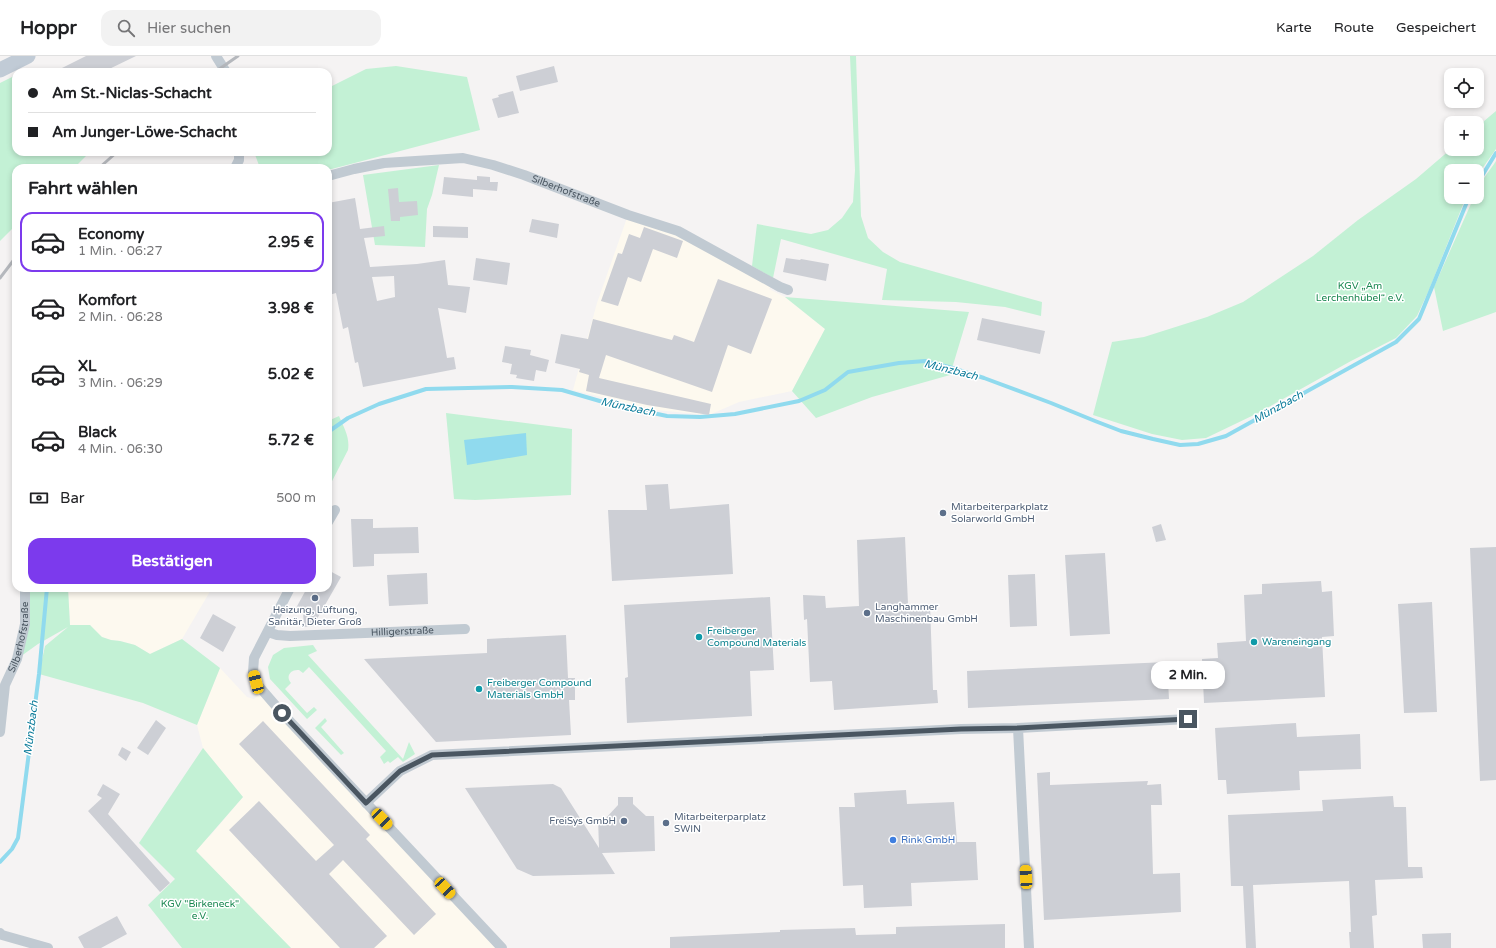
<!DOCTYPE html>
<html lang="de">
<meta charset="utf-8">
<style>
:root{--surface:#fff;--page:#f2f2f2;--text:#202124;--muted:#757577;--line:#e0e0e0;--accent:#7c3aed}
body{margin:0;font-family:"Varela Round",sans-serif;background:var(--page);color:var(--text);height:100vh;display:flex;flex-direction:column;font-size:15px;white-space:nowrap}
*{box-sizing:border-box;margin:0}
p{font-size:13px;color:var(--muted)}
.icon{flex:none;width:22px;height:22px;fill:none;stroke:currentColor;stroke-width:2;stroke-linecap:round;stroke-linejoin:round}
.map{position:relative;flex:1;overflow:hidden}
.drawer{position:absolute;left:12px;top:108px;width:320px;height:428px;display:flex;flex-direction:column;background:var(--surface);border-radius:12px;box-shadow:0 2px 6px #0003}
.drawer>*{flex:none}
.top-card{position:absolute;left:12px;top:12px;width:320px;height:88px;border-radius:12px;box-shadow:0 2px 6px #0003;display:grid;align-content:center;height:88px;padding:0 16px;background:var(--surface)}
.buttons{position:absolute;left:1444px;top:12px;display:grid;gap:8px}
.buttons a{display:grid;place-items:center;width:40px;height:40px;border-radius:8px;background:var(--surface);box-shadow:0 2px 6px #0003;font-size:20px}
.end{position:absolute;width:18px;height:18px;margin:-9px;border:5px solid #4a5661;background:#fff;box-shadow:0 0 0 2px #fff}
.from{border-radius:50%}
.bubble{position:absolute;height:28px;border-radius:12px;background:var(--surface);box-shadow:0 2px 6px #0003;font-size:13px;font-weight:800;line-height:28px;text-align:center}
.car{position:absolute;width:12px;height:24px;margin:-12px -6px;border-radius:5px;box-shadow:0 0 3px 1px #0007;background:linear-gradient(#f5c518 24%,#345 0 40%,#f5c518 0 76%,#345 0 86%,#f5c518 0)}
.top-card b{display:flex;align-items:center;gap:14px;height:38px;font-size:15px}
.top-card b+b{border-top:1px solid var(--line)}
.top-card i{width:10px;height:10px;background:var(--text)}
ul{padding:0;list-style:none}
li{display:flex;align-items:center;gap:12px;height:60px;margin:0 8px 6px;padding:0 8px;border:2px solid transparent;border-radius:12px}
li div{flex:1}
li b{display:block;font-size:15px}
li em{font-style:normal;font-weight:800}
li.current{border-color:var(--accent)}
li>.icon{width:36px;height:36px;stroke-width:1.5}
h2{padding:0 16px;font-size:18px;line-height:48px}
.pay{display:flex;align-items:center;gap:10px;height:44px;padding:0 16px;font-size:15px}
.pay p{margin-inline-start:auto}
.action{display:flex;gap:8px;margin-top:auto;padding:8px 16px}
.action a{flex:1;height:46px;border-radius:12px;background:var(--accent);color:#fff;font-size:16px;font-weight:800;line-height:46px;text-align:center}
header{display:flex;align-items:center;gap:24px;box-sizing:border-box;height:56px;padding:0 20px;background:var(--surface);border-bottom:1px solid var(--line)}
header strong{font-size:19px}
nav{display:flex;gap:22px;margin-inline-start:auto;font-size:14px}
.search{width:280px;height:36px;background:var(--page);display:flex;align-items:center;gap:10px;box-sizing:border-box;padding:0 14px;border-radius:12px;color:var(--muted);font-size:15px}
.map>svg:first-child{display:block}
.commercial{fill:#fdf9ef}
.green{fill:#c3f1d5}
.water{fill:#90daee}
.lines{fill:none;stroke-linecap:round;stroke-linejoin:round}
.stream{stroke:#90daee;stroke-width:4}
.building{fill:#cdcfd5;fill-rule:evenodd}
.street{stroke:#c1cad2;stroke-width:10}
.secondary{stroke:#c1cbd6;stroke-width:15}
.rail{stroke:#b5b8bd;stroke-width:3}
.route{stroke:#4a5661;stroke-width:5}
.service-dot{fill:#5c6f8a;stroke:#fff;stroke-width:1.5}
.culture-dot{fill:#0f9aa8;stroke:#fff;stroke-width:1.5}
.shop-dot{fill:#3f7fe0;stroke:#fff;stroke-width:1.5}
.labels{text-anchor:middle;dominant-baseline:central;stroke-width:3;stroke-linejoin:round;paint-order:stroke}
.street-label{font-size:10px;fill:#4a5661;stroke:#fff}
.park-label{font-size:10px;fill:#17864f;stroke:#fff}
.service-label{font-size:10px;fill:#4e5e75;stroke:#fff;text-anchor:start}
.culture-label{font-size:10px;fill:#0d838f;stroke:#fff;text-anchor:start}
.shop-label{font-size:10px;fill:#366cbe;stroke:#fff;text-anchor:start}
.water-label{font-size:11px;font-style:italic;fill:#0c7c9b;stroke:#fff}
</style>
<header>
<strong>Hoppr</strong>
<div class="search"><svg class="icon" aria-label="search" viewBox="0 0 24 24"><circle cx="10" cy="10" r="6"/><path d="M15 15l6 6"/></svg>Hier suchen</div>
<nav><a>Karte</a><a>Route</a><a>Gespeichert</a></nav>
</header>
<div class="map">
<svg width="1496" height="892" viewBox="0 0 1496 892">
<rect width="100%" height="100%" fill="#f5f3f3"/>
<!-- commercial -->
<path class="commercial" d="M628 159 678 175 773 227 769 233 785 241 825 273 792 335 739 346 709 359 655 354 573 334 597 247Z
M68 532H212L182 583 150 598 135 589 120 585 111 584 102 581 90 569H70Z
M220 612 247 641 254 643 263 635 502 892H291L195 794 205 783 210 780 243 741 203 692 197 669Z"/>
<!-- green -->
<path class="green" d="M850 0H856L861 160 868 182 883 196 900 206 1042 246 1041 260 1005 251 956 246 882 244 887 213 781 183 773 222 752 210 757 168 811 178 828 174 842 162 853 146 855 114Z
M396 10 467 21 480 74 328 114V112H260L254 96H328V32L366 13Z
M16 19V96H90L74 112H16V169L0 185V27Z
M1496 55V93L1477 120V115H1451V141H1466L1429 234 1417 260 1396 282 1351 305 1258 357 1206 382 1182 384 1152 378 1093 359 1112 286 1144 281 1207 261 1243 246 1313 200 1358 164 1416 123 1451 93H1477V71Z
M1496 105V256L1443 275 1434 231 1474 141H1477C1477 128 1489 116 1496 105Z
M439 109 432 139 427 153 425 191 375 189 363 119Z
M785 241 969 256 950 319 872 341 816 362 792 335 825 273Z
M446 357 572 373 571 439 475 444 454 443Z
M339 360C344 372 350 381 348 394L328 433V365Z
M25 532H68L70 569H90L102 581 111 584 120 585 135 589 150 598 182 583 220 612 197 669 143 647 39 618 45 590 68 571 38 588 17 603Z
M313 589 317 595 308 599 403 703 409 686 415 698 403 706 398 701 390 707 388 705 384 708 380 701 386 695 309 611 303 617 299 614C291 613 285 620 291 627L285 633 307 657 314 651 317 654 307 663 270 623 268 611 273 599 284 592Z
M325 662 327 665 321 671 344 697 341 699 315 672Z
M203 692 243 741 196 795 291 892H182L148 849 175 823 139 787Z"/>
<!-- water -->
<path class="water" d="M526 377 527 399 467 409 464 384Z"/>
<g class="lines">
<!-- stream -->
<path class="stream" d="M1477 128 1496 97
M328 376 348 362 379 348 426 333 512 331 562 334 610 348 667 360 700 361 735 358 799 345 825 334 848 316 899 307 925 305 949 311 984 322 1051 347 1095 365 1121 375 1153 383 1180 389 1198 388 1226 380 1396 286 1419 263 1469 141
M0 806 12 793 18 782 39 618 47 532"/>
</g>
<!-- building -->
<path class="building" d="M86 0H136L103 16H54Z
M554 10 558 26 520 35 516 20Z
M513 35 519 57 498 62 492 43 499 41 498 39Z
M477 120 490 121V126H498L497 135 473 133V141L442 138 444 121 477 124Z
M398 132 399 146 417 145 418 159 400 161V165H391L388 133Z
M355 142 360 173 384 170 385 180 364 182 370 211 417 208 445 204 448 229 470 231 466 257 438 252 447 302 454 301 456 313 363 331 358 306 355 307 348 271 343 273 336 237 329 239 328 233V147ZM394 220 395 241 377 245 372 221Z
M532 163 559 168 557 182 529 176Z
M433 170 468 171V182L433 181Z
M644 171 683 185 677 202 653 193 641 226 628 221 618 250 601 245 618 197 622 198 629 178 640 182Z
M476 202 510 207 507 229 473 224Z
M786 202 800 204 801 203 829 208 826 225 783 216Z
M718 223 772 243 751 298 728 289 712 336 606 299 599 322 711 348 709 359 647 349 586 335 589 319 579 316 580 313 555 307 561 278 588 283 593 263 672 284 674 279 694 286Z
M982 262 1045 275 1040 298 977 284Z
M505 290 531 294 530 299 549 304 546 316 536 314 534 325 516 322 517 319 510 318 512 308 502 306Z
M668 428 670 453 729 448 733 518 612 525 608 454H647L645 429Z
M351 463H373V472L418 471 419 497 374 498V510L353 511Z
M1161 468 1166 484 1156 486 1152 471Z
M905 481 908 548H930L933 634H937L938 647 834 654 832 625 810 626 807 563 804 564 803 539 825 540 826 552 859 550 857 484Z
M1496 491V724L1480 725 1470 492Z
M1105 497 1110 578 1070 580 1065 499Z
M328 514 341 521 313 570 304 571 303 556 296 552 307 532H328Z
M427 517 428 548 389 550 387 519Z
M1035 518 1037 570 1010 571 1008 519Z
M1321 525 1322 536 1332 535 1334 580 1322 581 1325 641 1204 647 1202 603 1218 602 1217 587 1246 585 1244 539 1262 538V528Z
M770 541 774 614 750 615 752 660 627 667 625 622 628 621 624 549Z
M1432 546 1437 656 1404 657 1398 548Z
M213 558 236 571 223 596 200 582Z
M566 579 568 622H575V644H569L571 679 436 686 364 603 487 597V583Z
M1167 606 1169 643 968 652 967 615Z
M156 664 166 672 148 699 137 692Z
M263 665 370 779 366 783 436 858 414 879 343 804 329 818 387 880 374 892H340L229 774 259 745 316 805 334 789 239 688Z
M1296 667 1297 681 1360 678 1361 713 1299 715 1300 734 1227 738 1226 724H1218L1215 672Z
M122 691 131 696 126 705 118 699Z
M1050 716V729L1148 725 1147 729 1161 728 1162 749H1151L1153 818 1180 817 1181 856 1044 864 1037 717Z
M103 728 120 738 108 758 170 827 160 836 88 755 102 742 97 739Z
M553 728 561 732 599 792 598 762H606L618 749V741H633V748L646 760H654L655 795 602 797 615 818 533 820 517 813 465 732Z
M906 734 907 748 954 746 957 786H976L978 824 911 827 912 850 864 852 863 829 843 830 839 751H855L854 737Z
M1393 740 1394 751H1406L1408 811H1422L1423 822 1375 824 1377 859 1372 860 1374 892H1350L1349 876H1351L1349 825 1253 829 1256 892H1246L1243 830H1231L1228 759 1323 755 1322 744Z
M117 860 127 878 101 892H84L78 881Z
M1005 868V892H670V881L780 876V874L855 872 856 879 896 878V871Z
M1451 877V892H1423L1422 878Z"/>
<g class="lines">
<!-- street -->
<g class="street">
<path d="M216 0 226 16"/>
<path d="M235 112 239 104V96"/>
<path id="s1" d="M328 120 354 113 384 107 463 102 493 109 524 119 628 159 678 175 780 231 788 234"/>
<path d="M328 466 335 454"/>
<path d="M290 532 254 602 253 616 256 627 282 657 502 892"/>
<path id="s2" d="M268 576 277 579 290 580 465 573"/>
<path d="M1018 672 1029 892"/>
<path id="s3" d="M0 676 5 629 17 603 25 568V532"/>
<path d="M366 747 400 715 432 699 961 673 1018 672 1188 663"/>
<path d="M0 877 2 879 48 892"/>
</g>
<!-- secondary -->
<path class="secondary" d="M0 14 28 0"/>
<!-- rail -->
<path class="rail" d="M215 16 238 0
M99 112 117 96
M0 222 16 201"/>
</g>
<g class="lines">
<!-- route -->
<path class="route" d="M282 657 366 747 400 715 432 699 961 673 1018 672 1188 663"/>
</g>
<!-- markers -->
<g class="service-dot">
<circle cx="943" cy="457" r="4"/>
<circle cx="315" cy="542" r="4"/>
<circle cx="867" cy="557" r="4"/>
<circle cx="624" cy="765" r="4"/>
<circle cx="666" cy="767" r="4"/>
</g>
<g class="culture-dot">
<circle cx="699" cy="581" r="4"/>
<circle cx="1254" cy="586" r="4"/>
<circle cx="479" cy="633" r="4"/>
</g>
<circle class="shop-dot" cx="893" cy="784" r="4"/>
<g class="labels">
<!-- street labels -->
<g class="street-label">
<text stroke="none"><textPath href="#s1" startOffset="245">Silberhofstraße</textPath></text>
<text stroke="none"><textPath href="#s2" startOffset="135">Hilligerstraße</textPath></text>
<text stroke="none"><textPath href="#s3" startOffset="98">Silberhofstraße</textPath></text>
</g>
<!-- park labels -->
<g class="park-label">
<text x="1360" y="230">KGV „Am<tspan x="1360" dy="12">Lerchenhübel“ e.V.</tspan></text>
<text x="200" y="848">KGV "Birkeneck"<tspan x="200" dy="12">e.V.</tspan></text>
</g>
<!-- service labels -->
<g class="service-label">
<text x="951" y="451">Mitarbeiterparkplatz<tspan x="951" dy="12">Solarworld GmbH</tspan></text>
<text x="875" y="551">Langhammer<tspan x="875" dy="12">Maschinenbau GmbH</tspan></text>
<text x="315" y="554" text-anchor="middle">Heizung, Lüftung,<tspan x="315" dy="12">Sanitär, Dieter Groß</tspan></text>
<text x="674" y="761">Mitarbeiterparplatz<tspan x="674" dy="12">SWIN</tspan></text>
<text x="616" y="765" text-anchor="end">FreiSys GmbH</text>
</g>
<!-- culture labels -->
<g class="culture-label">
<text x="707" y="575">Freiberger<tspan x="707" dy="12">Compound Materials</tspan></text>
<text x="1262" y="586">Wareneingang</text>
<text x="487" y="627">Freiberger Compound<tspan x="487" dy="12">Materials GmbH</tspan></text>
</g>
<!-- shop labels -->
<g class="shop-label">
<text x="901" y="784">Rink GmbH</text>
</g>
<!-- water labels -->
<g class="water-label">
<text transform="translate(951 314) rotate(14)">Münzbach</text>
<text transform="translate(628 351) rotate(12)">Münzbach</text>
<text transform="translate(1278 351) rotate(-29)">Münzbach</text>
<text transform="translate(31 672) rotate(-83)">Münzbach</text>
</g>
</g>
</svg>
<div class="buttons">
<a><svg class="icon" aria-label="locate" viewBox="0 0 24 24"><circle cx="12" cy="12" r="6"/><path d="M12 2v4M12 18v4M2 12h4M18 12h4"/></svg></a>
<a>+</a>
<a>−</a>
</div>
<i class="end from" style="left:282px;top:657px"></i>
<i class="end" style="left:1188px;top:663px"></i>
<div class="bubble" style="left:1151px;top:605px;width:74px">2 Min.</div>
<i class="car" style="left:256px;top:626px;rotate:345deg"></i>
<i class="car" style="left:382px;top:763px;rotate:136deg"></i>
<i class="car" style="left:1026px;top:821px;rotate:357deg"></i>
<i class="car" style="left:445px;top:832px;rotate:137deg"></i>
<div class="top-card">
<b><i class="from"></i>Am St.-Niclas-Schacht</b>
<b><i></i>Am Junger-Löwe-Schacht</b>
</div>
<section class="drawer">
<h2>Fahrt wählen</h2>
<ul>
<li class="current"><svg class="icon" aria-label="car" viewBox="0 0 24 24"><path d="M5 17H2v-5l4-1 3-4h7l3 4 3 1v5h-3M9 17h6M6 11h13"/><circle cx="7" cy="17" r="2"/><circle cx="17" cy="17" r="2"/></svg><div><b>Economy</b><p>1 Min. · 06:27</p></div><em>2.95 €</em></li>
<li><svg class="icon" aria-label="car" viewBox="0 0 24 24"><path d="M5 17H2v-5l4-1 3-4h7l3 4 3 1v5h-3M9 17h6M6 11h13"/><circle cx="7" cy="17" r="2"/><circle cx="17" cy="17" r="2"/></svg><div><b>Komfort</b><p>2 Min. · 06:28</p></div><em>3.98 €</em></li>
<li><svg class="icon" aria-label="car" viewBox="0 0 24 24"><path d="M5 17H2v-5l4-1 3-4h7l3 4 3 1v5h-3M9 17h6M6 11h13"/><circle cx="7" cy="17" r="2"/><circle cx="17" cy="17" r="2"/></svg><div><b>XL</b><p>3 Min. · 06:29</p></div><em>5.02 €</em></li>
<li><svg class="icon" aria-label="car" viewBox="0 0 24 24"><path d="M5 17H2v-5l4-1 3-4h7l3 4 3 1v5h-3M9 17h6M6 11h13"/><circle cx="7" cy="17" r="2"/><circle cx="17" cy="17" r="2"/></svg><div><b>Black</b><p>4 Min. · 06:30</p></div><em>5.72 €</em></li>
</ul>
<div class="pay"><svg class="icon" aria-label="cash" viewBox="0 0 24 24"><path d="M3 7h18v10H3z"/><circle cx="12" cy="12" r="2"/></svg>Bar<p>500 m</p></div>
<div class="action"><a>Bestätigen</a></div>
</section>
</div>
